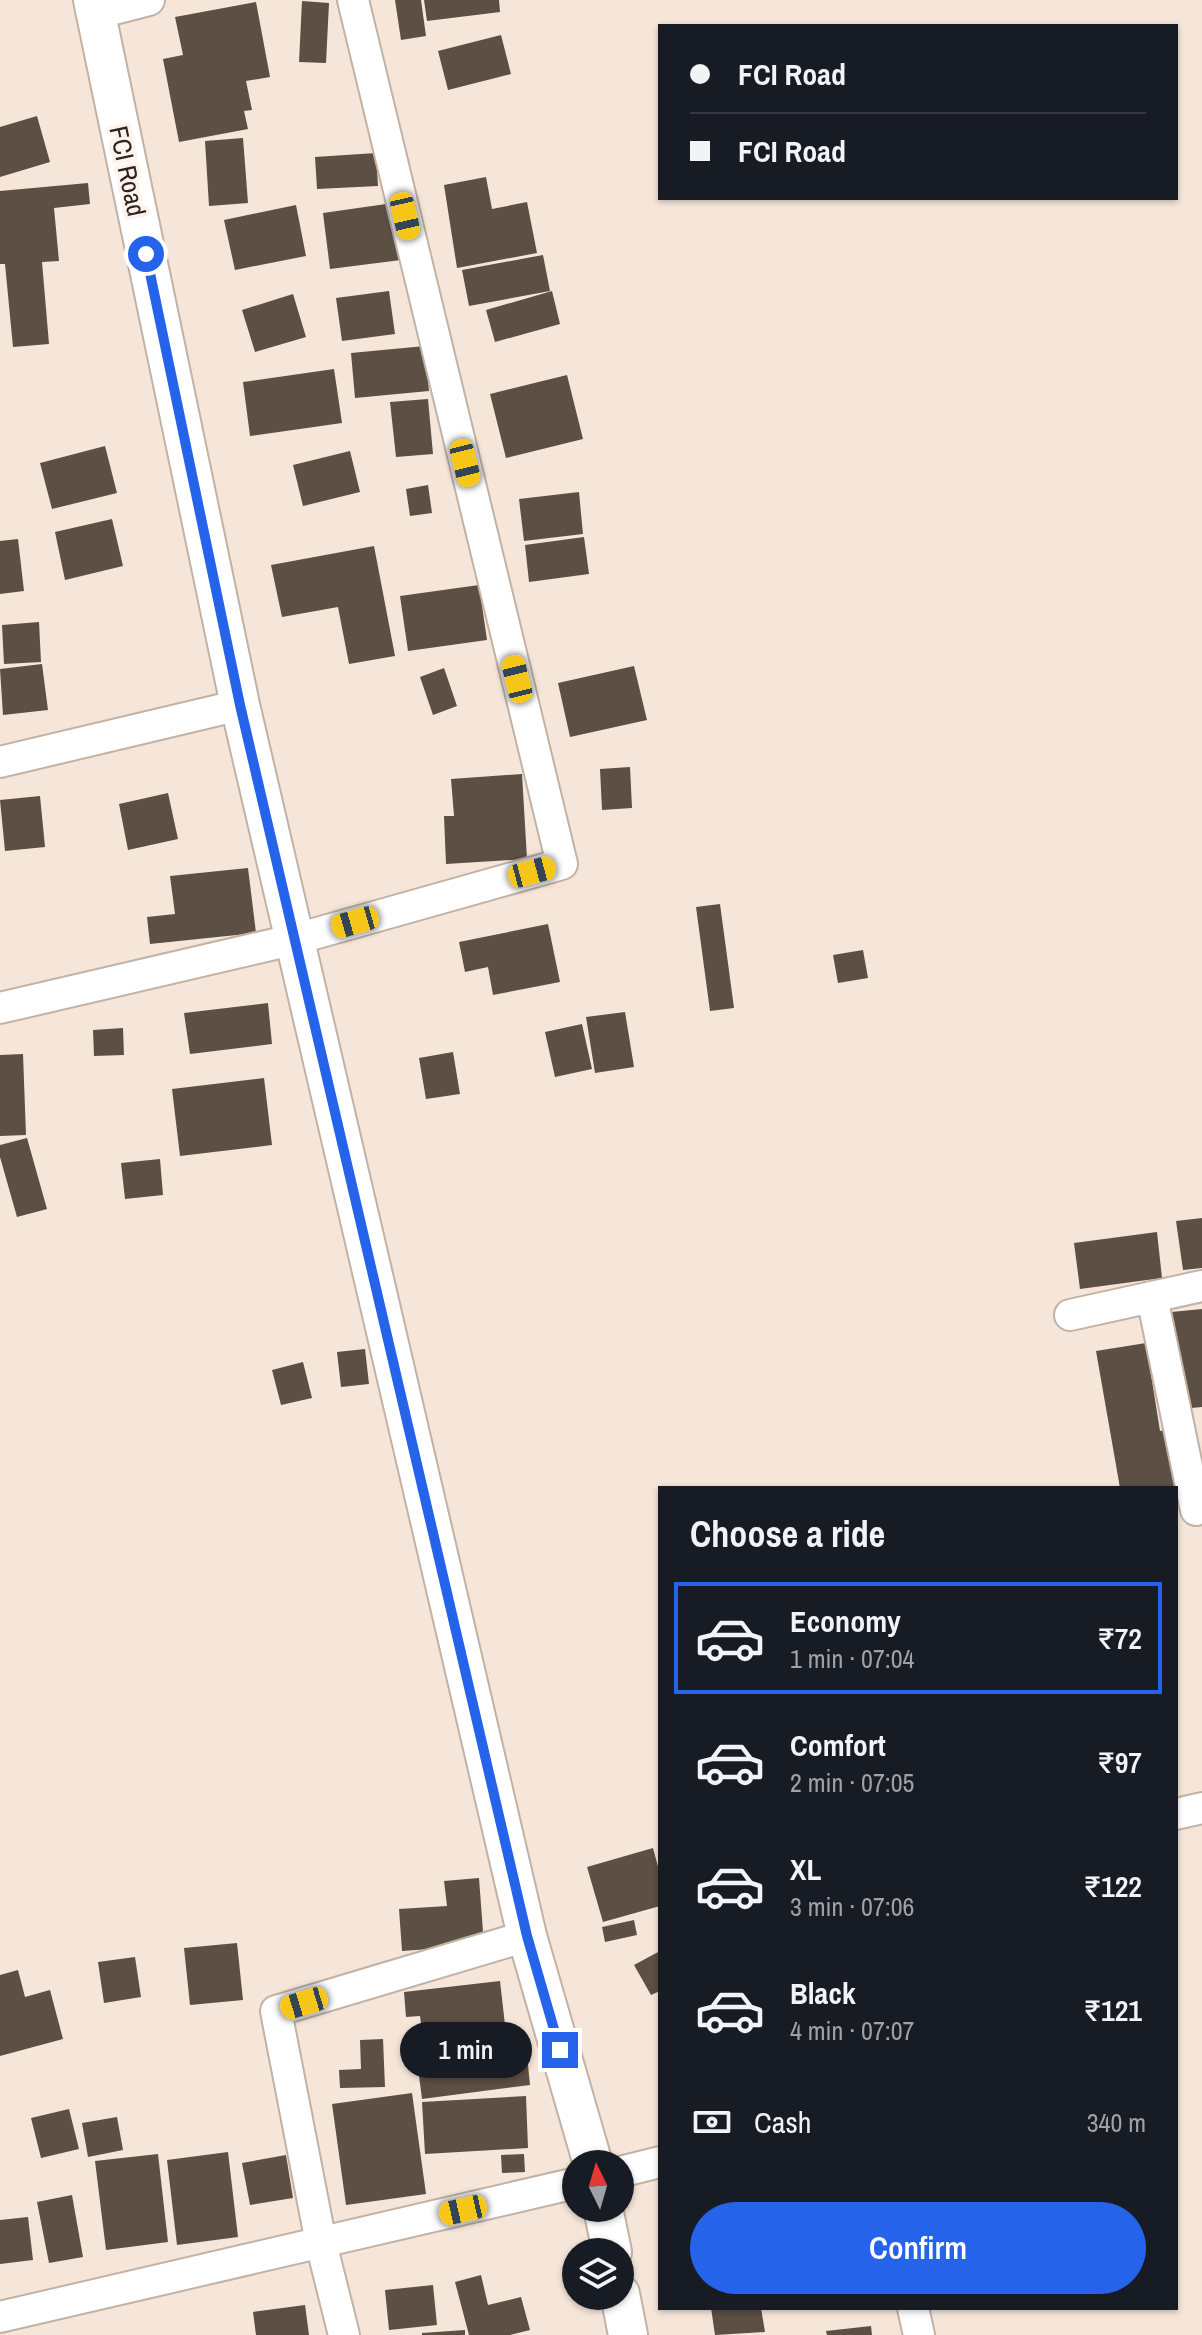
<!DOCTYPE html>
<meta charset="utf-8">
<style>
:root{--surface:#171b24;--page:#20242c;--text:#f1f3f6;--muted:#9ea1a6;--line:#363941;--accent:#2563eb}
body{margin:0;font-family:"Archivo Narrow",sans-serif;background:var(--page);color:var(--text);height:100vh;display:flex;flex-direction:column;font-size:30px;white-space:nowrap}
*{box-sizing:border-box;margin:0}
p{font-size:26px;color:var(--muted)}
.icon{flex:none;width:44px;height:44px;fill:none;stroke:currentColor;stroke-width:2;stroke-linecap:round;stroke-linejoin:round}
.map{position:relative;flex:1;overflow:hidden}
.drawer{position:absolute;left:658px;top:1486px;width:520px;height:824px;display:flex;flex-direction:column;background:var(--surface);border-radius:0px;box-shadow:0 2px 6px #0004}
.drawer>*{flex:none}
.top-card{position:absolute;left:658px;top:24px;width:520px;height:176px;border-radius:0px;box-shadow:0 2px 6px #0004;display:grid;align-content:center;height:176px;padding:0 32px;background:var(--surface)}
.needle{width:52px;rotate:355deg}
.fabs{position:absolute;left:562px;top:2150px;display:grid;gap:16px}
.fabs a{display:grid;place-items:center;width:72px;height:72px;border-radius:50%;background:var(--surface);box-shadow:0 2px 6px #0004;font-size:40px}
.end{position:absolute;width:36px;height:36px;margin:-18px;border:10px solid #2563eb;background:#fff;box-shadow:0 0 0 4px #fff}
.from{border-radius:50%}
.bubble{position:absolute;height:56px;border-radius:28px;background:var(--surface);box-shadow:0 2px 6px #0004;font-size:26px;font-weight:600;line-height:56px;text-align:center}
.car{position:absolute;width:24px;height:48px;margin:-24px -12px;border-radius:10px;box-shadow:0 0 6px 2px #0007;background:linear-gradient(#f5c518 24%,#345 0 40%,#f5c518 0 76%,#345 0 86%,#f5c518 0)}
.top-card b{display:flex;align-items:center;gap:28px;height:76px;font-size:30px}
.top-card b+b{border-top:2px solid var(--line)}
.top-card i{width:20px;height:20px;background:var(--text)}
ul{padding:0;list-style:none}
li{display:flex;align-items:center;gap:24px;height:112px;margin:0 16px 12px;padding:0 16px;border:4px solid transparent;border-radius:0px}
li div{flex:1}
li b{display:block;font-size:30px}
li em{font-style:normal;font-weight:600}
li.active{border-color:var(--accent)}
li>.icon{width:72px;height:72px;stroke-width:1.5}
h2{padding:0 32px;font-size:36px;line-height:96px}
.pay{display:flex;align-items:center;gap:20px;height:88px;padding:0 32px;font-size:30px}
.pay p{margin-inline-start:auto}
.primary-button{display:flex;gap:16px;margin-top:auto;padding:16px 32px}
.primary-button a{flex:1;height:92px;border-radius:48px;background:var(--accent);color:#fff;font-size:32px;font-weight:600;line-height:92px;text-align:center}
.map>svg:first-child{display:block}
.building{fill:#5c4f44}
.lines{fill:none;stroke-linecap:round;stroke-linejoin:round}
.minor-casing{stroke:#c2b2a6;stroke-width:34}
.tertiary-casing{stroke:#c2b2a6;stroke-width:42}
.minor{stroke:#fff;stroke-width:30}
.tertiary{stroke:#fff;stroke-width:38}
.route{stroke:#2563eb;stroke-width:10}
.labels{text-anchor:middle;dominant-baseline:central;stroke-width:8;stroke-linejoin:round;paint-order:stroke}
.street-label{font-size:26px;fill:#2b2520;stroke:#fef4ed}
</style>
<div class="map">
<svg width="1202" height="2335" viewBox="0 0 1202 2335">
<rect width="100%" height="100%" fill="#f6e6d9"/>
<!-- building -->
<path class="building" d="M395 0H421L426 36 401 40Z
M424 0H499L500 12 427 21Z
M302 1 329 3 326 63 299 62Z
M256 2 270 77 246 81 252 110 244 111 248 129 179 142 163 59 183 55 175 17Z
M501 35 511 74 448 90 438 51Z
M37 116 50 162 0 177V127Z
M243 138 248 203 209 206 205 141Z
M376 153 378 186 317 189 315 157Z
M486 177 492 209 527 202 537 253 457 268 444 185Z
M88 183 90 204 54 208 59 261 42 262 49 344 13 347 5 264H0V191Z
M393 203 401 260 330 269 323 213Z
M296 205 306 256 235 270 224 220Z
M543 255 550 291 469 306 462 270Z
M389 291 395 334 342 341 336 298Z
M552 291 560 324 495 342 486 310Z
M293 294 306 337 255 352 242 310Z
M425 346 429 391 355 398 351 353Z
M334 369 342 423 250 436 243 382Z
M567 375 583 439 506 458 490 394Z
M428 399 433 454 396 457 390 402Z
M105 446 117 493 52 509 40 463Z
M350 451 360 492 303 506 293 465Z
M428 485 432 513 410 516 406 489Z
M579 492 583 534 524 541 519 499Z
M112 519 123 566 65 580 55 532Z
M584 537 589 574 529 582 525 545Z
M18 539 24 591 0 594V541Z
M374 546 395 656 349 664 338 607 282 617 271 565Z
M479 585 487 640 408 651 400 596Z
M39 622 41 662 4 664 2 625Z
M42 664 48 710 3 715 0 669Z
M634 666 647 720 570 737 558 683Z
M444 668 457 706 433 715 420 677Z
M630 767 632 808 602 810 600 769Z
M522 774 527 859 446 864 444 816H454L451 779Z
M168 793 178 839 128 850 119 804Z
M40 796 45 847 5 851 0 800Z
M248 868 256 933 150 944 147 917 175 914 170 876Z
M720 904 734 1008 710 1011 696 907Z
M548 924 560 982 493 995 488 967 465 972 459 942Z
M863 950 868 978 838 983 833 955Z
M268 1003 272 1044 190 1054 184 1013Z
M625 1012 634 1067 595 1073 586 1017Z
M582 1024 592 1069 555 1077 545 1032Z
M123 1028 124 1055 94 1056 93 1030Z
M453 1052 460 1094 426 1099 419 1058Z
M23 1054 26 1135 0 1136V1055Z
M264 1078 272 1145 180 1156 172 1089Z
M27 1138 47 1209 17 1217 0 1157V1145Z
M160 1159 163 1195 125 1199 121 1163Z
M1202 1218V1268L1183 1270 1176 1221Z
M1157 1232 1162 1278 1080 1289 1074 1243Z
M1202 1309V1407L1181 1409 1171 1312Z
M1146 1343 1160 1431 1165 1430 1175 1488H1120L1096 1351Z
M365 1349 369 1384 341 1387 337 1352Z
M303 1362 312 1398 281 1405 272 1370Z
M653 1848 660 1874V1906L603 1922 587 1867Z
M479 1878 484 1945 402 1951 399 1909 447 1906 444 1881Z
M634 1920 637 1935 605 1942 602 1927Z
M237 1943 243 2000 190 2005 184 1948Z
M660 1951V1991L651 1995 634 1965Z
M135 1957 141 1997 104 2003 98 1962Z
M18 1970 25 1997 50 1990 63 2039 0 2056V1975Z
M500 1981 508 2051 426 2060 420 2016 406 2017 404 1992Z
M383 2039 385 2087 340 2088 339 2070 361 2069 360 2040Z
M527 2055 530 2085 422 2099 418 2068Z
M412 2093 426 2194 346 2205 332 2104Z
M526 2096 528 2148 425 2154 422 2102Z
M69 2109 79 2149 41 2158 31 2118Z
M117 2117 123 2150 88 2157 82 2123Z
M228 2152 238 2237 177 2245 167 2160Z
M158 2154 168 2242 106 2250 95 2161Z
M524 2154 525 2172 502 2173 501 2155Z
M286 2155 293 2198 250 2205 242 2163Z
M72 2195 83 2257 49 2263 37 2202Z
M28 2217 33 2260 0 2264V2220Z
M481 2275 488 2305 521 2297 530 2330 510 2335H469L455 2282Z
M433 2285 437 2325 389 2330 385 2290Z
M305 2305 309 2335H256L253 2312Z
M711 2308H761L765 2332 715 2335Z
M871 2326 872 2335H827L826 2331Z
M465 2330V2335H422V2333Z"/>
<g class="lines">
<!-- minor casing -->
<g class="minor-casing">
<path id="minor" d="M95 14 149 0
M0 762 240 705
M0 1008 296 939 562 864 353 0
M1152 1297 1196 1510
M1070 1315 1202 1286
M1176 1814 1202 1808
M620 2172 660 2162
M913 2308 919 2335
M0 2317 576 2183
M344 2335 321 2243 276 2011 527 1936"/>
</g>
<!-- tertiary casing -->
<g class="tertiary-casing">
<path id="tertiary" d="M93 0 240 705 527 1936 593 2164
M603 2208 612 2252
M620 2294 628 2335"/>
</g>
<!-- minor -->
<use href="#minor" class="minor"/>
<!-- tertiary -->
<use href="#tertiary" class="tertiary"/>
</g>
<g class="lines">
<!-- route -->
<path class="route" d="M146 254 240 705 527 1936 560 2050"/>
</g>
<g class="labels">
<!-- street labels -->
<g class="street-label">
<text transform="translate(128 171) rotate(78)">FCI Road</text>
</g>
</g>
</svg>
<div class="fabs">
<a><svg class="needle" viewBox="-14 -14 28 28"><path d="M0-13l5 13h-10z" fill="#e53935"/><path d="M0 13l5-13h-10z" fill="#9ea1a6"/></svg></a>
<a><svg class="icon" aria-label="layers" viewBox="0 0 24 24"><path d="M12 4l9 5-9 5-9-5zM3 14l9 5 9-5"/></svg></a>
</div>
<i class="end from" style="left:146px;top:254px"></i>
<i class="end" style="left:560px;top:2050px"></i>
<div class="bubble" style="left:400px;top:2022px;width:132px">1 min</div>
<i class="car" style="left:405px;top:216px;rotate:167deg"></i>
<i class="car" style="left:465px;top:463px;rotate:166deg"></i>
<i class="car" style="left:517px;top:679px;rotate:346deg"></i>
<i class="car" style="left:532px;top:872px;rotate:75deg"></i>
<i class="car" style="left:355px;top:922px;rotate:254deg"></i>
<i class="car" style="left:304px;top:2003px;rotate:253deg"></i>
<i class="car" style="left:463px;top:2210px;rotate:257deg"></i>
<div class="top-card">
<b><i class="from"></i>FCI Road</b>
<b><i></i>FCI Road</b>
</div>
<section class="drawer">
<h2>Choose a ride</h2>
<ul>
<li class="active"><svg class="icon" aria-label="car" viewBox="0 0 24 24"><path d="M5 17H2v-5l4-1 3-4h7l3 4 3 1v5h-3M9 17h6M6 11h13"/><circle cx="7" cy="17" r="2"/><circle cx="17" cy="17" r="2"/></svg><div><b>Economy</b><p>1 min · 07:04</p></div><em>₹72</em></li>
<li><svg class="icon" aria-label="car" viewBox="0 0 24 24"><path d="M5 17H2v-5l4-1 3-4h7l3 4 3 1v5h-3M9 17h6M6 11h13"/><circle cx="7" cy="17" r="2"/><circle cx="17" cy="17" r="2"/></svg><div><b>Comfort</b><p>2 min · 07:05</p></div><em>₹97</em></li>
<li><svg class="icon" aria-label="car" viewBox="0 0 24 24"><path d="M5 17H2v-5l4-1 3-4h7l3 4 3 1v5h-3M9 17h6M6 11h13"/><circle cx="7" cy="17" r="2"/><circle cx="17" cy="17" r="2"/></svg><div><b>XL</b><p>3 min · 07:06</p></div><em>₹122</em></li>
<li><svg class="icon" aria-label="car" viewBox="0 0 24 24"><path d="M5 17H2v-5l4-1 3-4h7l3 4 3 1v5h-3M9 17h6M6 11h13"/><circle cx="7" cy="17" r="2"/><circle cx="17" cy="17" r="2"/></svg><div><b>Black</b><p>4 min · 07:07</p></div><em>₹121</em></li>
</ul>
<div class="pay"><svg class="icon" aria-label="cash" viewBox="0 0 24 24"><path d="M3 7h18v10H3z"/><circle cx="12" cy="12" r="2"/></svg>Cash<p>340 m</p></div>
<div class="primary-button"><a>Confirm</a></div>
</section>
</div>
